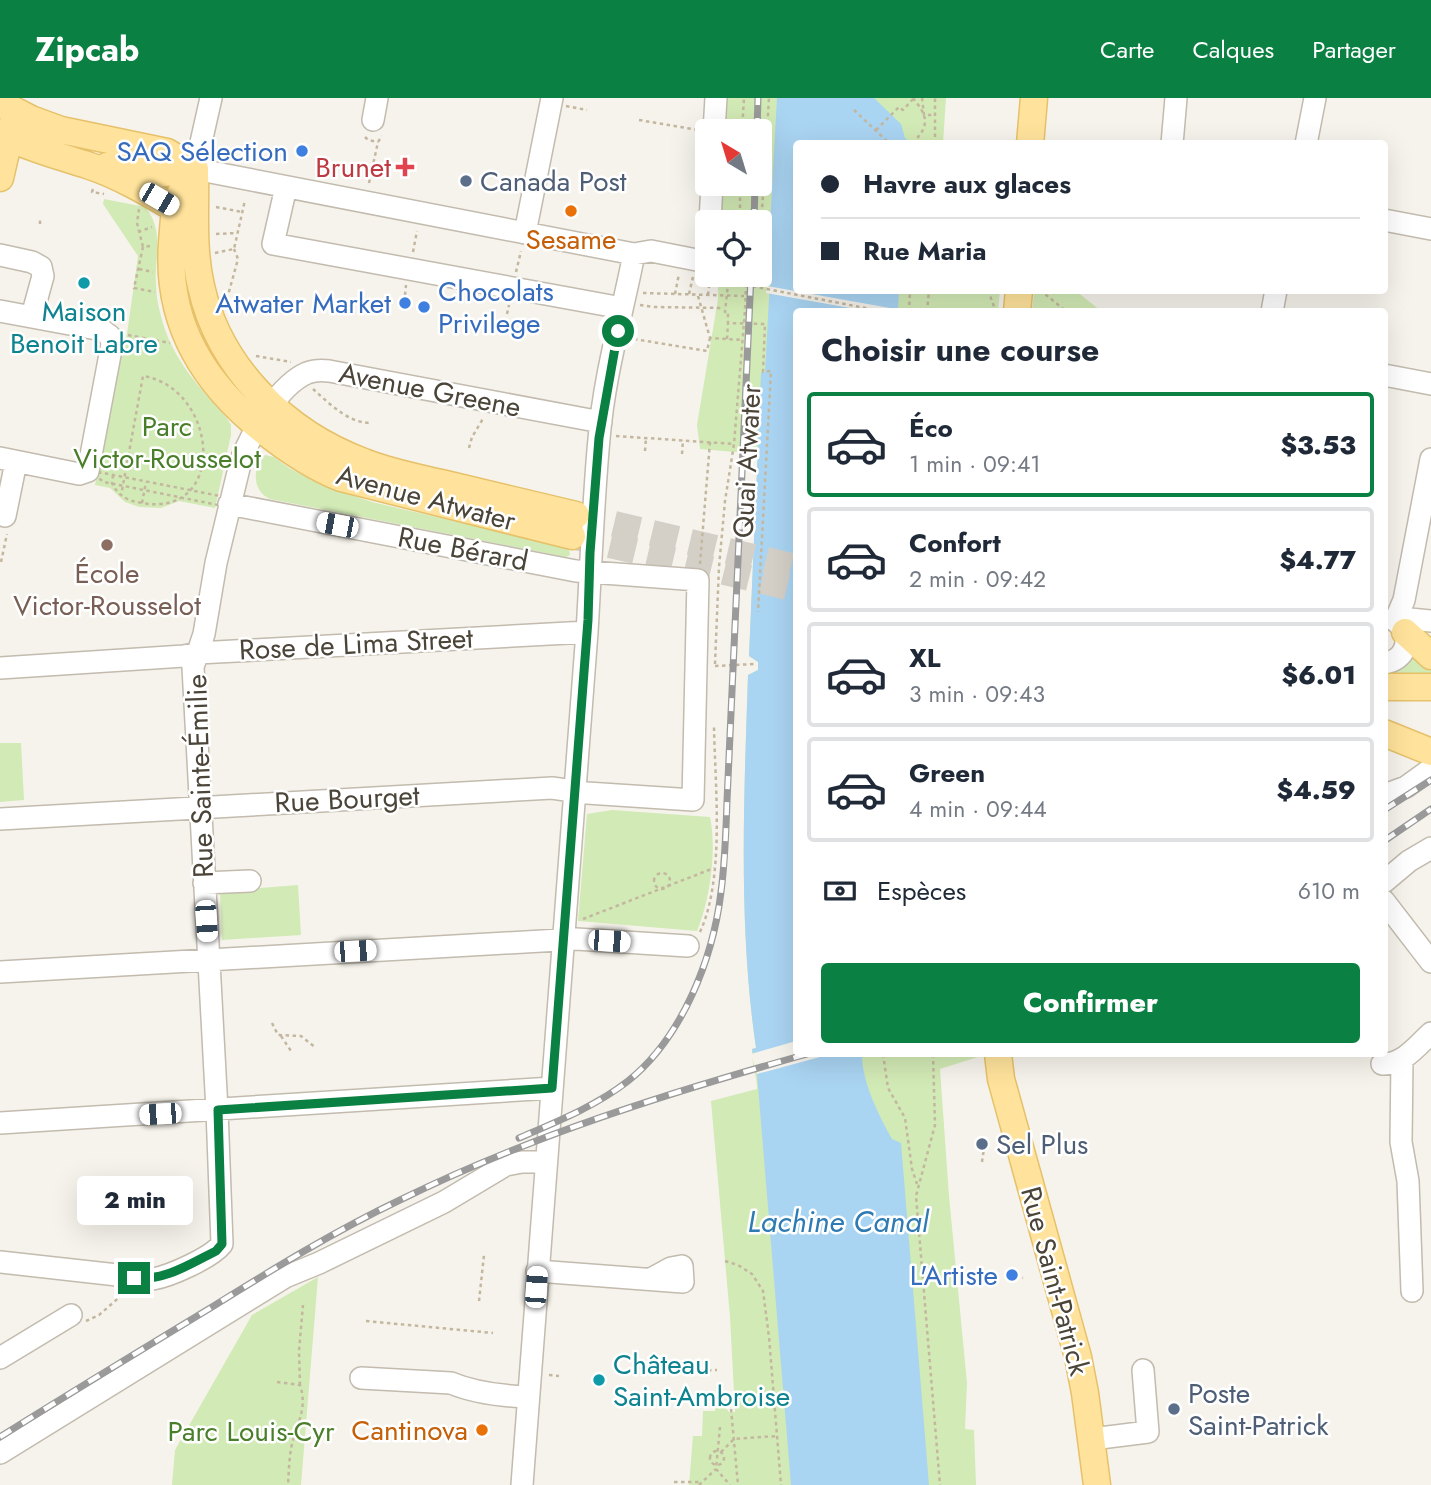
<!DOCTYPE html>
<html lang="fr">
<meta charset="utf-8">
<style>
:root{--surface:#fff;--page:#f6f6f7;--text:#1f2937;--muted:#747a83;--line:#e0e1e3;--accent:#0b8043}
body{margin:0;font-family:Jost,sans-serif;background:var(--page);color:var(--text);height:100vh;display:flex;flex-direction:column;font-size:26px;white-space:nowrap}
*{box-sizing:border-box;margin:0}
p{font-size:23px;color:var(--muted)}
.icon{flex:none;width:38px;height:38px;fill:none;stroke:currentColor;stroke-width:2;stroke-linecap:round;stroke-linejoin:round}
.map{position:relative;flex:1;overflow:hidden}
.drawer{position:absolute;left:793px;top:210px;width:595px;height:749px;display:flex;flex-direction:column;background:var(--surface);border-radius:7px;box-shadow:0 7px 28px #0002}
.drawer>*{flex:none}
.top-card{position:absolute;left:793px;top:42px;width:595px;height:154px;border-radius:7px;box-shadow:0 7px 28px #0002;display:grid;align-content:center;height:154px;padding:0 28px;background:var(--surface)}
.needle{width:46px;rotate:322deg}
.controls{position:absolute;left:695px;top:21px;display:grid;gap:14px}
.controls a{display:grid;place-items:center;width:77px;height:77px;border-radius:7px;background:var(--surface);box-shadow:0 7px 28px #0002;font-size:35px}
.end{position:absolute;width:32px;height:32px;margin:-16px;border:9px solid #0b8043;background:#fff;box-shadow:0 0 0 4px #fff}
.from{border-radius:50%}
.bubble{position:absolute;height:49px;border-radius:7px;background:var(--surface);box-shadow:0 7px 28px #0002;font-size:23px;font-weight:800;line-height:49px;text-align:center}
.car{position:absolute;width:21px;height:42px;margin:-21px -10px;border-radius:9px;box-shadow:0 0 5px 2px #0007;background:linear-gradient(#fff 24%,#345 0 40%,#fff 0 76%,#345 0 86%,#fff 0)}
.top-card b{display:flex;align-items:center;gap:24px;height:66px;font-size:26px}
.top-card b+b{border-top:2px solid var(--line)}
.top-card i{width:18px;height:18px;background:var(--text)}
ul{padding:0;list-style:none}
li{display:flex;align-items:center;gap:21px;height:105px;margin:0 14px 10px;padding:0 14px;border:4px solid var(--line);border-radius:7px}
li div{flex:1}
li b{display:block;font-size:26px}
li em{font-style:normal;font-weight:800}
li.selected{border-color:var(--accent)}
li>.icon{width:63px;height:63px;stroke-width:1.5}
h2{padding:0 28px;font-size:32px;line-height:84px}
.pay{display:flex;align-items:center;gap:18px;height:77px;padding:0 28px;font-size:26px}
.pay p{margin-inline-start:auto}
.action{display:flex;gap:14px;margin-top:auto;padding:14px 28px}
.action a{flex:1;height:80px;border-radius:7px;background:var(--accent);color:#fff;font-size:28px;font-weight:800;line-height:80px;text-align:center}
header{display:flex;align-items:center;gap:42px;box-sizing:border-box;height:98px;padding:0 35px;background:var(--accent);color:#fff}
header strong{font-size:33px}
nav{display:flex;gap:38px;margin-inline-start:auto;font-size:24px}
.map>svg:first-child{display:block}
.green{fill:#d2eab5}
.water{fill:#a9d4f2}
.pier{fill:#f6f3ec}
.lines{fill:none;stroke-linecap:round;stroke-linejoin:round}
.major-tunnel{stroke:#d4d0c8;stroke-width:26;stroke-dasharray:26 13;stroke-linecap:butt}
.minor-casing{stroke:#c2bbae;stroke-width:24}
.major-casing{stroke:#e6c16a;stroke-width:29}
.path{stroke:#c4b79f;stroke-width:2.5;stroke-dasharray:3.5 3.5;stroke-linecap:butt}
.minor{stroke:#fff;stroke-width:21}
.major{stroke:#ffe39c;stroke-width:26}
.rail-casing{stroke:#9a9a9a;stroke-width:7}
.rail{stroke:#fff;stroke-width:4.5;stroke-dasharray:13;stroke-linecap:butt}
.route{stroke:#0b8043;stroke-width:9}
.shop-dot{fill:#3f7fe0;stroke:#fff;stroke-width:2.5}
.health-dot{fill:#e0444e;stroke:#fff;stroke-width:2.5}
.service-dot{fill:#5c6f8a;stroke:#fff;stroke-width:2.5}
.food-dot{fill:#e8710a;stroke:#fff;stroke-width:2.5}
.culture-dot{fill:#0f9aa8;stroke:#fff;stroke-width:2.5}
.education-dot{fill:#8d6e63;stroke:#fff;stroke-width:2.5}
.labels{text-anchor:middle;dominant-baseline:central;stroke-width:5;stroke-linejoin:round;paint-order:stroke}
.shop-label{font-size:28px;fill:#366cbe;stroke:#fff;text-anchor:end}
.health-label{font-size:28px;fill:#be3a42;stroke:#fff;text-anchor:end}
.service-label{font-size:28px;fill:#4e5e75;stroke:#fff;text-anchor:start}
.food-label{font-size:28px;fill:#c56008;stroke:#fff}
.culture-label{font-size:28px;fill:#0d838f;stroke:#fff}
.street-label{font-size:28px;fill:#4b4439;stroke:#fff}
.park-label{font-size:28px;fill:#4a7f2a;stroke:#fff}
.education-label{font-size:28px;fill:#785e54;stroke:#fff}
.water-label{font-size:30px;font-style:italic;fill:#2e7ab2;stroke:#fff}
</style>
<header>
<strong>Zipcab</strong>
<nav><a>Carte</a><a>Calques</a><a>Partager</a></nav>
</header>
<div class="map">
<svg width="1431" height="1387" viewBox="0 0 1431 1387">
<rect width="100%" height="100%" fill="#f6f3ec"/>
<!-- green -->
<path class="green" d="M725 0H946L943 45 796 46V192L1000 193 998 213 943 214 935 211 934 214H796V956H977L978 959 940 971 949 1098 967 1285 965 1331 974 1332 976 1387H689L693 1338H702L703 1313H715L716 1297 729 1314H735L730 1219 711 1003 757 991C757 978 751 964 752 951L756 950C738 827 744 700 748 577L758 572V564L749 558 758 356 700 351 697 327 718 201V177H760V124H719L721 86H760V33H723Z
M104 101 145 109C165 132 154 159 156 186 156 197 158 208 161 218 171 260 199 289 227 320L231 327V337L215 410 179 403 161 410 139 409 125 404 110 390 95 387 121 245H125L127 236 138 158 103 106Z
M1034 193H1076L1101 213H1032Z
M265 357 274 359 289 370 321 387 372 404 569 450 570 457 566 459 270 401C252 393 252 370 265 357Z
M1413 556 1431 568V578L1384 576V573Z
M0 645H21L24 702 0 704Z
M612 712 710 719C717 751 710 803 697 833L578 823 587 716Z
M298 787 301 837 222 842 220 793Z
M318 1179 301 1387H172L175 1352 252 1217Z"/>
<!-- water -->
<path class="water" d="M777 0H874L901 26 905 40 910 44V45L796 46V192L899 193 898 213 796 214V956H862C862 984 878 1016 892 1041L901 1045 929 1387H791L757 976 752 951 756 950C738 827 744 700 748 577L758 572V564L749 558 761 275 765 274 771 163H768Z"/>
<!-- pier -->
<path class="pier" d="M767 188 901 212V214L867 213 766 195Z
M796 943V956H831L757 976 751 956Z"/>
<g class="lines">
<!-- major-tunnel -->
<path class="major-tunnel" d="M576 417 796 469
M572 438 796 491"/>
<!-- minor casing -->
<g class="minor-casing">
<path id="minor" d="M211 0 195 71 634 156 651 153 707 164
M373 22 377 0
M714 33 716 0
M1172 46 1176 0
M1306 46 1315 0
M286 89 273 146 622 210
M1384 122 1431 131
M710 124 712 86
M525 135 552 0
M0 157 32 164 41 169 43 178 32 218
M0 213 102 232 110 238 112 246 88 373 79 376 0 360
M1272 214 1276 192
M1384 277 1431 286
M5 418 16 364
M1395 523 1404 502 1431 361
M1395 523 1410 521 1431 523
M1384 565C1405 563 1413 541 1399 526
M0 570 184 558 198 555 587 534
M1384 697 1406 689 1431 671
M0 721 552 690 587 695 693 702 698 482 576 473 229 406
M1384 784 1409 763 1431 750
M204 785 250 783
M1384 803 1431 864
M0 874 576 841 688 848
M1402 961 1401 1044 1408 1083 1412 1193
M1382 966C1403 967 1417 948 1431 935
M0 1025 552 990
M0 1164 153 1181C170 1178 211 1160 222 1146L217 1012 193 569 204 536 216 465 241 362C252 334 279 287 307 275 315 272 322 272 329 273L601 324
M537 1173 683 1184 682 1168 671 1170 651 1181
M0 1260 71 1217
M361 1280 451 1285C475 1295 502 1298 528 1299
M1092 1341 1148 1334 1143 1272
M0 1355 285 1179 319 1165 444 1104 506 1067 522 1064H546
M522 1387 587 534C591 469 593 405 599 341 604 278 622 217 634 156"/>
</g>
<!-- major casing -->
<g class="major-casing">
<path id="major" d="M0 5 31 21 61 32 167 54 195 71
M0 36C30 50 55 57 87 67 118 77 147 94 174 110
M1030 46 1034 0
M107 68 133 69 163 75 195 71
M195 71C173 103 175 108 172 145 166 225 203 285 264 333 288 352 313 369 341 380L572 438
M195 71C196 110 192 149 201 188 219 270 286 335 364 364 389 374 415 379 441 385 486 396 531 406 576 417
M0 80 13 24
M1017 214 1019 192
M1405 534 1431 558
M1384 589H1431
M1384 635 1431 654
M998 956 1001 981 1078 1259 1085 1295 1097 1387"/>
</g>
<!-- path -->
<path class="path" d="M913 0C919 8 928 18 924 29 922 36 917 38 915 46
M922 0 924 17H935
M566 8 587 12
M854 12 890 46
M639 22 698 32
M876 32 899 9 903 12 913 1
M742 33 744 0
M365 39 368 42 378 44
M935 46V0
M369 85 378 44 382 38
M93 91 92 94 104 96
M216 109 242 114
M139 111 137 125 143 149
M740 124V86
M40 126V119
M138 134 152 129
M216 136 237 135
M760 144 769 0
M150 148 143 149 134 190 155 194
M413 154 417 133
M215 155 234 151 245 102
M139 171 153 174
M516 174 521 153
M729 177 725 214H728V225L765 226 763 274 771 273 758 514
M731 177 742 180 760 188
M755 185V177
M746 187 886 214
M988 192 996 214
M1040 192 1067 214
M911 193 925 194
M935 194 940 192
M643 195 744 198
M675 196 679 176
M689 196 693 179
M405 197 406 187
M708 197 710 182
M698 198 710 240 743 242
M227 201 238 161 234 151
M640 207 653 209 724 210
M909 214 910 192
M927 214 929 192
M507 216 509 207
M128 237 170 245
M634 241 707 253 710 240
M727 241 728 225
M256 258 291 264
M313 291C330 306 348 325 371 325
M616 338 734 346
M469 350 472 339 484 319
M645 353 646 340
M682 356 683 342
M98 374 220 398 229 406 218 407 104 384 97 379Z
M113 377 112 385C118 398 128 403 142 405 229 420 218 290 143 278L121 398
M142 405 146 384
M1 464 7 436
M700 466 710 344
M715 566 719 469 725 403 734 346 745 212 746 187 741 177
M715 568 754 566
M654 783a8 8 0 1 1 16 0a8 8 0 1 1-16 0Z
M583 821 714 770
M700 834C725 780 715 688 714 629
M272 925 278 937 301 938 316 950
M281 938 291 953
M883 956 888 990 905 1020 912 1071 917 1086
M933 956 935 1027 916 1098 940 1387
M982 1064 984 1050
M725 1163 738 1167 752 1176 763 1193 769 1239 781 1387
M1016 1177 1023 1180
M479 1203 484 1157
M86 1223 99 1217 122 1197
M366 1223 493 1235
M687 1273 717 1272
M549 1277 559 1278
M277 1284 300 1287C307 1308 299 1322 293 1342 289 1356 289 1372 288 1387
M300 1287 299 1253 303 1207
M731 1311 738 1387
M720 1329 716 1371 730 1387
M710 1360a7 7 0 1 1 14 0a7 7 0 1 1-14 0Z
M721 1354 734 1341 777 1338
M674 1384H702
M699 1387 716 1371"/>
<!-- minor -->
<use href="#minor" class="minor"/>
<!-- major -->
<use href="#major" class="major"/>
<!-- rail casing -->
<g class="rail-casing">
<path id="rail" d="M757 33 758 0
M754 124 755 86
M1384 712 1431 682
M1384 743 1431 711
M519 1040C556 1024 596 1008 628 983 682 940 713 861 721 794 725 764 726 734 727 703L751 177
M0 1339C70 1295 141 1252 212 1209 273 1171 335 1133 400 1102 530 1038 668 995 807 956"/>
</g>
<!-- rail -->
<use href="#rail" class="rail"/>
</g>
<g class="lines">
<!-- route -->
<path class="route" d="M134 1180C165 1183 190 1166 216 1153L222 1146 218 1012 552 990 588 522 590 455 599 340 618 233"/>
</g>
<!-- markers -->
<g class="shop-dot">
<circle cx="302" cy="53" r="7"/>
<circle cx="405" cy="205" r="7"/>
<circle cx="424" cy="209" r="7"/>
<circle cx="1012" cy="1177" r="7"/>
</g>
<path class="health-dot" d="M401.5 58.5h7v7h7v7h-7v7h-7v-7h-7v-7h7z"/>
<g class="service-dot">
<circle cx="466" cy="83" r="7"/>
<circle cx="982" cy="1046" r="7"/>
<circle cx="1174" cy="1311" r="7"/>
</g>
<g class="food-dot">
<circle cx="571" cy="113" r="7"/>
<circle cx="482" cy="1332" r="7"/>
</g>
<g class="culture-dot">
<circle cx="84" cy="185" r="7"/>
<circle cx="599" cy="1282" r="7"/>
</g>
<circle class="education-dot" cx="107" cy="447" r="7"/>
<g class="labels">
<!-- shop labels -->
<g class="shop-label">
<text x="288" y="53">SAQ Sélection</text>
<text x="438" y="193" text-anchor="start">Chocolats<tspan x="438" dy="32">Privilege</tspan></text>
<text x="391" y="205">Atwater Market</text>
<text x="998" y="1177">L'Artiste</text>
</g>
<!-- health labels -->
<g class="health-label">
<text x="391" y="69">Brunet</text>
</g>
<!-- service labels -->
<g class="service-label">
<text x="480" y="83">Canada Post</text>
<text x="996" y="1046">Sel Plus</text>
<text x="1188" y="1295">Poste<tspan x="1188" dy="32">Saint-Patrick</tspan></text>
</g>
<!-- food labels -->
<g class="food-label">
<text x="571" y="141">Sesame</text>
<text x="468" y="1332" text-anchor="end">Cantinova</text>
</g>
<!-- culture labels -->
<g class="culture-label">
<text x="84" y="213">Maison<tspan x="84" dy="32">Benoit Labre</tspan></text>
<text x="613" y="1266" text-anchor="start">Château<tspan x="613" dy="32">Saint-Ambroise</tspan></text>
</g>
<!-- street labels -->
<g class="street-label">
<text transform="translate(430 292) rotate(11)">Avenue Greene</text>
<text transform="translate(747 363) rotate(-87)">Quai Atwater</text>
<text transform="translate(426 400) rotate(15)">Avenue Atwater</text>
<text transform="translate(463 451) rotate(11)">Rue Bérard</text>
<text transform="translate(356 546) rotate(-3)">Rose de Lima Street</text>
<text transform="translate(200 678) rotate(-92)">Rue Sainte-Émilie</text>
<text transform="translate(347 701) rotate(-3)">Rue Bourget</text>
<text transform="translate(1055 1183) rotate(75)">Rue Saint-Patrick</text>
</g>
<!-- park labels -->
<g class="park-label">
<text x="167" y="328">Parc<tspan x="167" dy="32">Victor-Rousselot</tspan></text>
<text x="251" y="1333">Parc Louis-Cyr</text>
</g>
<!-- education labels -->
<g class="education-label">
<text x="107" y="475">École<tspan x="107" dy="32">Victor-Rousselot</tspan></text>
</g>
<!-- water labels -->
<g class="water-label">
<text x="838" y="1123">Lachine Canal</text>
</g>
</g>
</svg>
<div class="controls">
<a><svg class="needle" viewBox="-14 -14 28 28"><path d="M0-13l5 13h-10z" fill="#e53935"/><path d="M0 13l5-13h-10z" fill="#747a83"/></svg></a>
<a><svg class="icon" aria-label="locate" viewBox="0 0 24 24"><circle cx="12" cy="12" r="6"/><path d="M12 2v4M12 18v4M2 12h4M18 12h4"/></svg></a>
</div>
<i class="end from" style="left:618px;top:233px"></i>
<i class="end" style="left:134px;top:1180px"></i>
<div class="bubble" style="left:77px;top:1078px;width:116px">2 min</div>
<i class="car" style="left:159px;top:101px;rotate:120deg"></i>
<i class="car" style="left:337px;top:427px;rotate:281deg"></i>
<i class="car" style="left:206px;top:823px;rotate:176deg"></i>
<i class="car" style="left:609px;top:843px;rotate:94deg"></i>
<i class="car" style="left:355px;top:853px;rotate:87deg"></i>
<i class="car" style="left:160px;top:1016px;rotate:267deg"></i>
<i class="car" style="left:536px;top:1189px;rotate:4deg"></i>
<div class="top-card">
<b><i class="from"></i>Havre aux glaces</b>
<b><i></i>Rue Maria</b>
</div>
<section class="drawer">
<h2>Choisir une course</h2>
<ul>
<li class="selected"><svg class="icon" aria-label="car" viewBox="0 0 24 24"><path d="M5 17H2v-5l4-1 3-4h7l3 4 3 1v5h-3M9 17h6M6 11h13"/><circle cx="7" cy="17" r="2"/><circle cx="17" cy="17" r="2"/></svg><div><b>Éco</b><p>1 min · 09:41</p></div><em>$3.53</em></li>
<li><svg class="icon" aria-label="car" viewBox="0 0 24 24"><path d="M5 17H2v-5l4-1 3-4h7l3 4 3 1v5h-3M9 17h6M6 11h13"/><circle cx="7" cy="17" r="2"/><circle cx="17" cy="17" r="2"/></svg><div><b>Confort</b><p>2 min · 09:42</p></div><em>$4.77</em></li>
<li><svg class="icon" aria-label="car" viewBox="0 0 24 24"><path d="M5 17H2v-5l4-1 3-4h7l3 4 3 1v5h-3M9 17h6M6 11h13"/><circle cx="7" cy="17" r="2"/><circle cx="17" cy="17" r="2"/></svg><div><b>XL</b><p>3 min · 09:43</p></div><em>$6.01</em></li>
<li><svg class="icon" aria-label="car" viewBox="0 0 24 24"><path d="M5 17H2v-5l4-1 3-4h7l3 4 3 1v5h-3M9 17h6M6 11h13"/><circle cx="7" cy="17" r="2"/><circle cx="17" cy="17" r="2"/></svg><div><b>Green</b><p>4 min · 09:44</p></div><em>$4.59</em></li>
</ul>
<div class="pay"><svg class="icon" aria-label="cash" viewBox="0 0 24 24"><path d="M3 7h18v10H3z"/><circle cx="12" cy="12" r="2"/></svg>Espèces<p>610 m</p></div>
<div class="action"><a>Confirmer</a></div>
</section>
</div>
